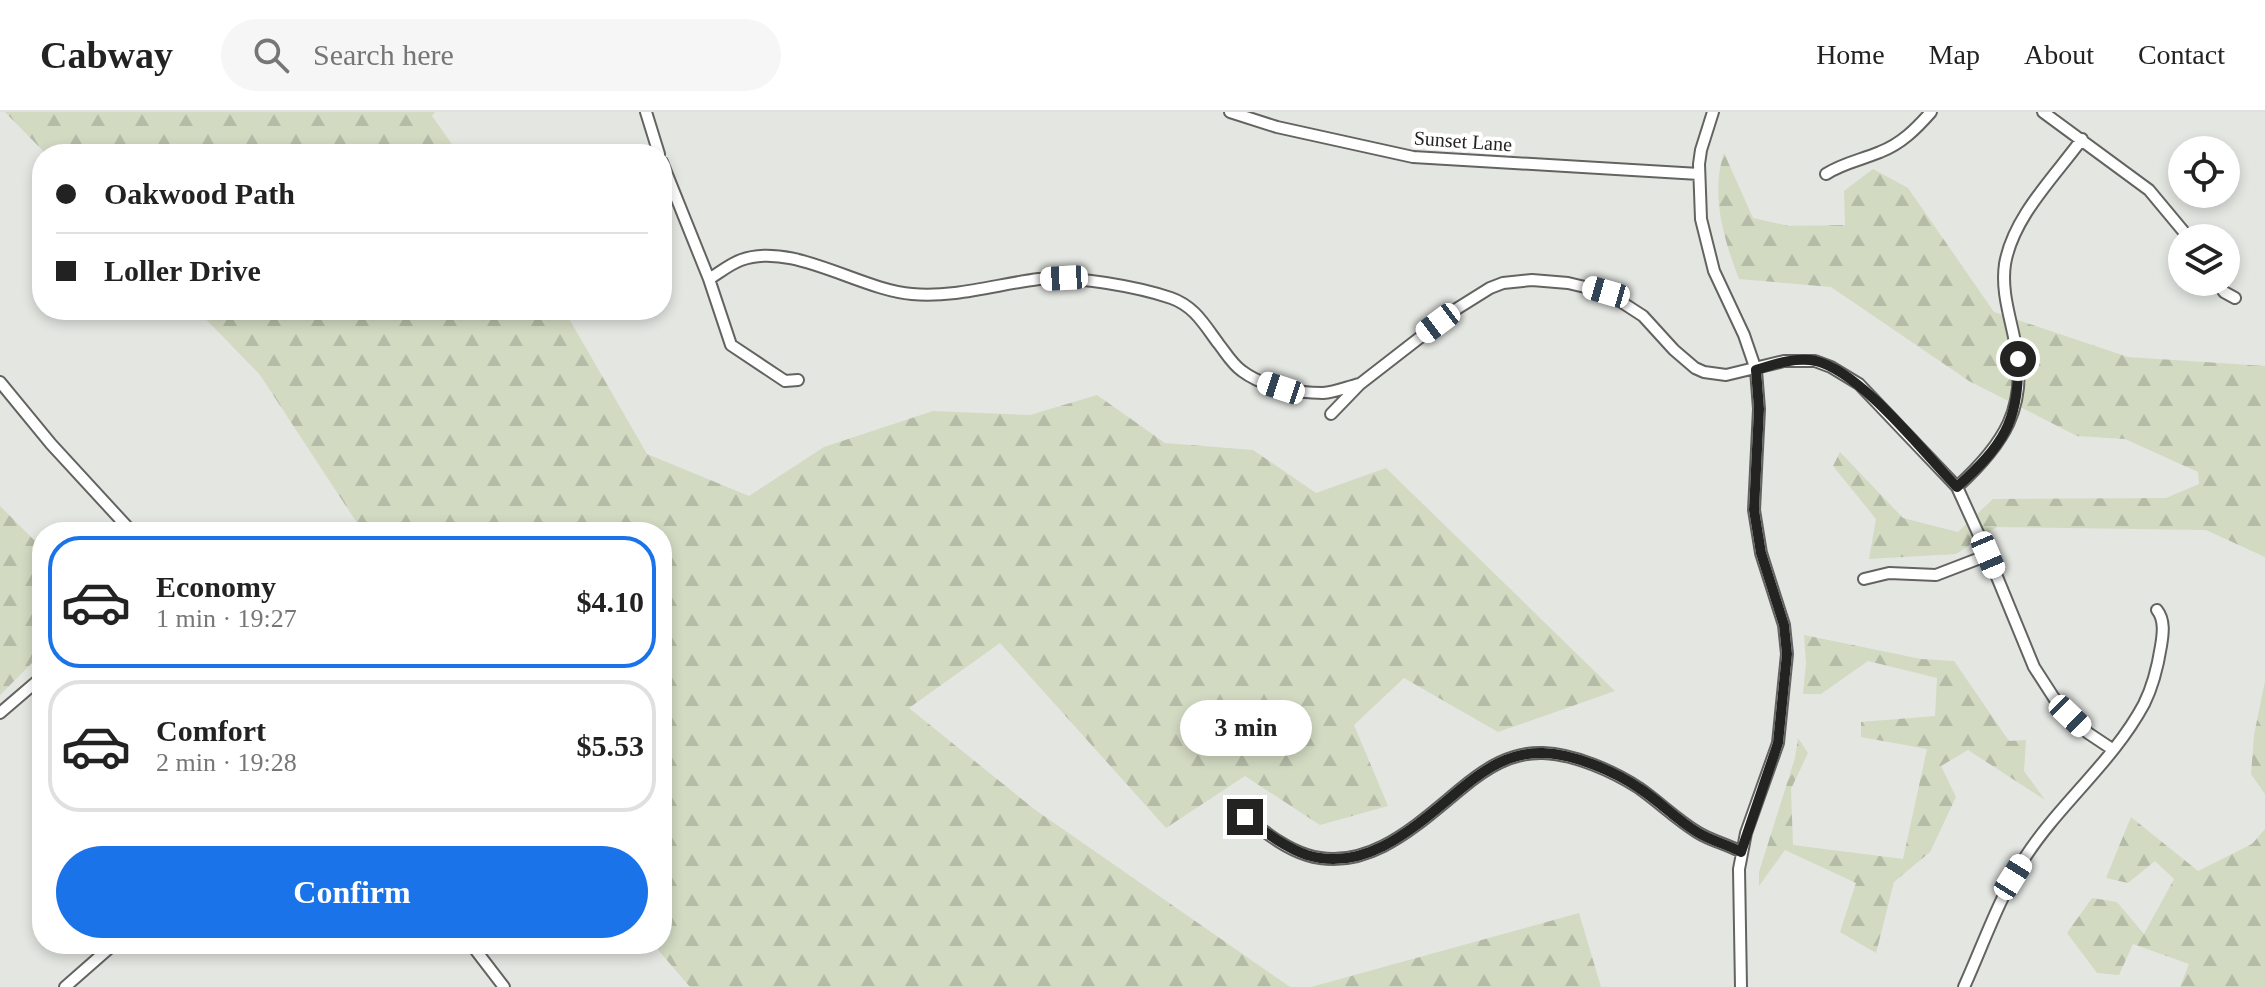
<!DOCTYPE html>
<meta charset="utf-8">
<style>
:root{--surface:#fff;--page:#f6f6f6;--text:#222;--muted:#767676;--line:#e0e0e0;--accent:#1a73e8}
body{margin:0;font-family:Georgia,serif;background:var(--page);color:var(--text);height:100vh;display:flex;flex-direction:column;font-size:30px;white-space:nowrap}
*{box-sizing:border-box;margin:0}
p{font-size:26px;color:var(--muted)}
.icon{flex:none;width:44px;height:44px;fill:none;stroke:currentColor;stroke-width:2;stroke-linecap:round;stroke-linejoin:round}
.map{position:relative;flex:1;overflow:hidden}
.drawer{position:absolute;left:32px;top:410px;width:640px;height:432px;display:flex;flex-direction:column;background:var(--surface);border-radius:32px;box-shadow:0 4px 12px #0003}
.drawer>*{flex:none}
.banner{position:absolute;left:32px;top:32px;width:640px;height:176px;border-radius:32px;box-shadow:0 4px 12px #0003;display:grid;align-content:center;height:176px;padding:0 24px;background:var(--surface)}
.fabs{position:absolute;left:2168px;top:24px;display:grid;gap:16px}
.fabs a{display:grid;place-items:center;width:72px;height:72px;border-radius:50%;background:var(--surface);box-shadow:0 4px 12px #0003;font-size:40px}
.end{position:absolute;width:36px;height:36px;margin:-18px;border:10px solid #232422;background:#fff;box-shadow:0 0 0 4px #fff}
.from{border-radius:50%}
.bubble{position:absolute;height:56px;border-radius:28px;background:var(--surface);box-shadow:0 4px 12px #0003;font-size:26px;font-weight:600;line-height:56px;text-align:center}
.car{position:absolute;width:24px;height:48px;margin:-24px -12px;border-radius:10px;box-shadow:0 0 6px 2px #0007;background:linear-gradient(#fff 24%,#345 0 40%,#fff 0 76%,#345 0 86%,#fff 0)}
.banner b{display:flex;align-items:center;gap:28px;height:76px;font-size:30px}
.banner b+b{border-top:2px solid var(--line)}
.banner i{width:20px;height:20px;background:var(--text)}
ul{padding:14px 0 0;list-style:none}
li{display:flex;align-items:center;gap:24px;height:132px;margin:0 16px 12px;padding:0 8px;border:4px solid var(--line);border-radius:32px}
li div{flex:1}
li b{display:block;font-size:30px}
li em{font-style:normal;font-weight:600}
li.selected{border-color:var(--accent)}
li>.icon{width:72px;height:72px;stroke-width:1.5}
.action{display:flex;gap:16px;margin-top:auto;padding:16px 24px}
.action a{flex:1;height:92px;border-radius:48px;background:var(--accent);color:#fff;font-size:32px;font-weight:600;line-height:92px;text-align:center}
header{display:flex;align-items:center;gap:48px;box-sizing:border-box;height:112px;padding:0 40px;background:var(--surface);border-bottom:2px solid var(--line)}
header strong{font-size:38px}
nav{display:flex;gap:44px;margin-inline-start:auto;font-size:28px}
.search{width:560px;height:72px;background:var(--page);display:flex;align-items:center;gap:20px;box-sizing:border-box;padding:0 28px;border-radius:44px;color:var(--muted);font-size:30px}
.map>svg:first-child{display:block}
.forest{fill:url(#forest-firs)}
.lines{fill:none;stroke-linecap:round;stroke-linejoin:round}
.minor-casing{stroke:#636461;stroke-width:14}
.minor{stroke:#fff;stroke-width:10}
.route{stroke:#232422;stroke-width:10}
.labels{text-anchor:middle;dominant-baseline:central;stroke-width:8;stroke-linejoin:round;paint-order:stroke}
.street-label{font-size:20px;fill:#232422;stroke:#fff}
</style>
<header>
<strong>Cabway</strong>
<div class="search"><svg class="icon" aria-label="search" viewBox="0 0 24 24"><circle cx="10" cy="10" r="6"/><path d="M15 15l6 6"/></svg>Search here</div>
<nav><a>Home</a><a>Map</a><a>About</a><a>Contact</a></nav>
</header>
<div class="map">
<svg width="2265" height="875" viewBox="0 0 2265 875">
<defs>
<pattern id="forest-firs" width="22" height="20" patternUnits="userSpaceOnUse" patternTransform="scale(2)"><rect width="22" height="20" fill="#d2dac2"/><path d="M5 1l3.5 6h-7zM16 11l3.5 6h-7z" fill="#b4bba6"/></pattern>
</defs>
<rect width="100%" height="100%" fill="#e4e6e2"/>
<!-- forest -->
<path class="forest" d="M5 0H435L432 4 459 42H46Z
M1724 41 1753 106 1789 114 1845 113 1844 79 1873 57 1908 76 1994 200 2128 245 2265 254V445L2206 418 1997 415 1956 442 1869 447 1876 407 1833 354 1840 340 1903 406 1958 420 1993 387 2166 386 2199 372 2198 360 2125 327 2077 324 1969 269 1831 175 1739 167C1724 128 1710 82 1724 41Z
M197 198H564L647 342 749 384 824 335 933 299 1030 303 1097 283 1165 331 1253 338 1316 381 1386 356 1615 579 1498 620 1404 566 1354 613 1388 694 1320 713 1245 664 1166 716 1000 531 909 596 1034 697 1290 875H690L653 832H662V420H363L260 263Z
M0 394 42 436V541L0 583Z
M1804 523 1921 547 1954 549 2009 629 2026 628 2024 659 2045 688 1968 638 1941 654 1956 685 1930 740 1894 770 1876 841 1840 820 1856 771 1785 738 1759 774V760L1795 646 1798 626 1808 641 1791 677 1793 733 1903 747 1927 637 1861 625V610L1935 604 1937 566 1868 549 1821 582H1803L1806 551Z
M2265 569V682L2251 662 2254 623Z
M2131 705 2198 759 2252 732 2265 717V875H2180L2189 852 2133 832 2119 863 2097 861 2067 821 2092 786 2117 790 2144 822 2174 767 2155 749 2128 771 2106 766Z
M1579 801 1601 875H1311Z"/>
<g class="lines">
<!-- minor casing -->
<g class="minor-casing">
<path id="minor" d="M646 0 659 42
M1230 0 1277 15 1413 45 1699 62
M1713 0 1701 38 1699 52 1701 107 1714 159 1744 223 1756 258 1759 297 1754 398 1761 441 1784 513 1787 542 1778 631 1746 721 1739 757 1741 875
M2043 0 2149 78 2189 126
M662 50 709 167 731 233 785 269 798 268
M1826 62C1843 51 1861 48 1880 40 1901 32 1916 17 1931 0
M709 167C719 161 730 152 741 148 792 129 860 178 912 182 954 186 998 172 1039 167 1073 163 1139 175 1171 186 1194 194 1204 212 1218 231 1226 241 1232 252 1242 259 1263 275 1297 281 1323 281 1335 280 1347 275 1359 272
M2217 170 2224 180 2235 186
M0 270 51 332 132 420
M1331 302 1360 272 1458 196 1490 176 1503 171 1532 168 1568 171 1606 180 1643 204 1674 238 1695 256 1704 260 1726 263 1784 249H1815L1831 255 1859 272 1957 375 1988 443 2034 555 2054 586 2070 604 2088 621 2112 637
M1957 375C2003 333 2029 295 2015 230 2010 204 2001 179 2005 152 2013 105 2055 64 2082 27
M1864 467 1889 461 1936 463 1988 443
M0 601 42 565
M1245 705C1264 719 1284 736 1307 743 1368 762 1419 711 1462 676 1486 656 1511 640 1543 641 1574 642 1613 659 1639 676 1659 690 1676 707 1697 720 1711 729 1727 732 1741 740
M471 832 504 875
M65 875 114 832
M1964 875C1983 833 1999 786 2024 747 2059 692 2113 650 2144 592 2153 574 2158 553 2161 534 2163 522 2165 508 2157 498"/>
</g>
<!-- minor -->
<use href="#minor" class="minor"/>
</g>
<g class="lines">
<!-- route -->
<path class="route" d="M1245 705C1264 719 1284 735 1307 743 1368 762 1419 711 1462 676 1486 656 1511 640 1543 641 1574 642 1614 659 1639 676 1659 689 1676 707 1697 720 1711 729 1727 732 1741 740L1778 631 1787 542 1784 513 1761 441 1754 398 1759 297 1756 258C1775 252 1795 245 1816 249 1861 260 1923 340 1957 375 2002 334 2020 310 2018 247"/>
</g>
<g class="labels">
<!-- street labels -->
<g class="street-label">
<text transform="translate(1463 29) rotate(4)">Sunset Lane</text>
</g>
</g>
</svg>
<div class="fabs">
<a><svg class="icon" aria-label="locate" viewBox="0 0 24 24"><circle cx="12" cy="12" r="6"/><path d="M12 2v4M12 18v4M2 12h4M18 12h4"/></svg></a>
<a><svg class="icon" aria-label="layers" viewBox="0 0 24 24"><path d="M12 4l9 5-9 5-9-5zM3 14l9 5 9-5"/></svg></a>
</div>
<i class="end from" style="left:2018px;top:247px"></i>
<i class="end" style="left:1245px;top:705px"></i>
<div class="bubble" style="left:1180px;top:588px;width:132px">3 min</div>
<i class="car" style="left:1064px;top:166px;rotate:267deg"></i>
<i class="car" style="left:1606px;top:180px;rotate:286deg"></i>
<i class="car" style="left:1438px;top:211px;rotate:233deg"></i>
<i class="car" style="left:1281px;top:276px;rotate:288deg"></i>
<i class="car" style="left:1988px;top:443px;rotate:157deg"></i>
<i class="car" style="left:2070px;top:604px;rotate:134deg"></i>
<i class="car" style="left:2013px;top:765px;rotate:32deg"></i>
<div class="banner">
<b><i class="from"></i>Oakwood Path</b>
<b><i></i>Loller Drive</b>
</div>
<section class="drawer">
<ul>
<li class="selected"><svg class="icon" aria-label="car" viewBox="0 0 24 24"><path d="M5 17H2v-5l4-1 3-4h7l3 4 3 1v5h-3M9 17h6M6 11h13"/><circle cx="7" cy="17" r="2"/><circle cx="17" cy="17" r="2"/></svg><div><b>Economy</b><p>1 min · 19:27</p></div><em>$4.10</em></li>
<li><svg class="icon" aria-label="car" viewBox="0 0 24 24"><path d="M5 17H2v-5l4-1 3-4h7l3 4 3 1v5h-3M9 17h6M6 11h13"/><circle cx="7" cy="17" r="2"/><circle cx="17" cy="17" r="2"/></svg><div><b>Comfort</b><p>2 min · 19:28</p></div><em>$5.53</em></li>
</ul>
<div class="action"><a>Confirm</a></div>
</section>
</div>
